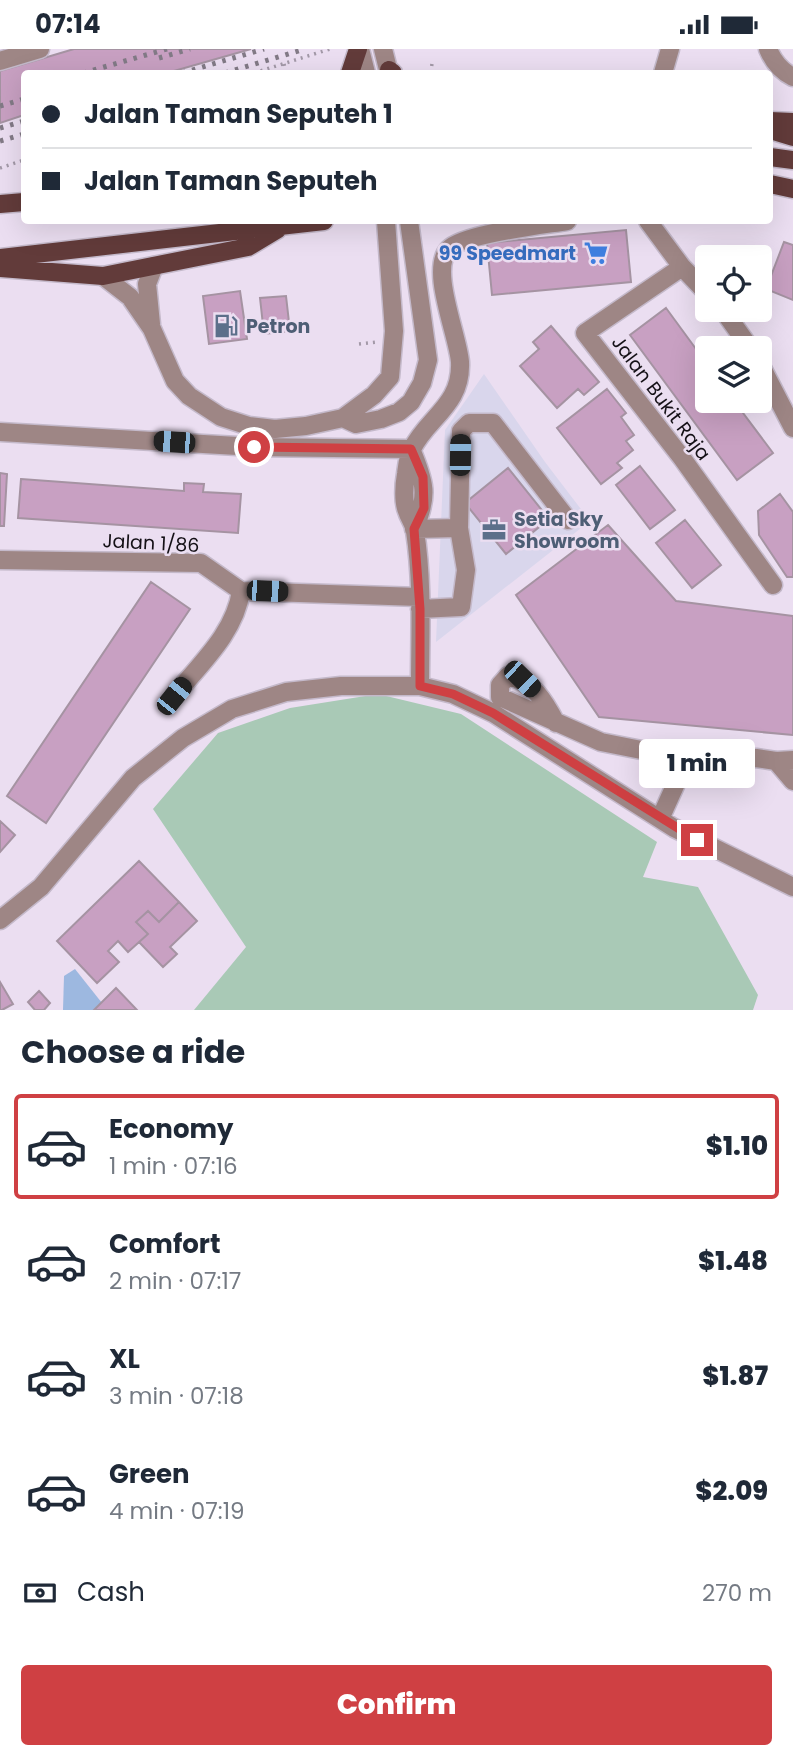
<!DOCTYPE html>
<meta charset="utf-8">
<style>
:root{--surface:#fff;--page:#f6f6f7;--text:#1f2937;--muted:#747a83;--line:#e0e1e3;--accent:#cf4043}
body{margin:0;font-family:Poppins,sans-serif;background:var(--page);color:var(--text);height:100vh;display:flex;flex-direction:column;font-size:26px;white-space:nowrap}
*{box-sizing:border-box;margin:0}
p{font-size:23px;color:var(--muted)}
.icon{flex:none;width:38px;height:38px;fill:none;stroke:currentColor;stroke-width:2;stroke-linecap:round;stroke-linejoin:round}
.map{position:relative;height:961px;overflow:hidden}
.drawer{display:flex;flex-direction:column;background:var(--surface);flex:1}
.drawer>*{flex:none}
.banner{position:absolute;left:21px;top:21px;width:752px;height:154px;border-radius:7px;box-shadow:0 7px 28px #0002;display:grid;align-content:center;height:154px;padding:0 21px;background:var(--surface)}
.buttons{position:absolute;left:695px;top:196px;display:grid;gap:14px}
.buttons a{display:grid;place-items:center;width:77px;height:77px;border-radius:7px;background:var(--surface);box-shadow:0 7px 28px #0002;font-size:35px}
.end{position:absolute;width:32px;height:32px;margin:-16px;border:9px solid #cf4043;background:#fff;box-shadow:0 0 0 4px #fff}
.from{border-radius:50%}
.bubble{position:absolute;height:49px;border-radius:7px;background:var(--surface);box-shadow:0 7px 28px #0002;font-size:23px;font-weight:800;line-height:49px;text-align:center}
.car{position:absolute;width:21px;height:42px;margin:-21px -10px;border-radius:9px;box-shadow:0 0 5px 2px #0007;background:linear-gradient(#222 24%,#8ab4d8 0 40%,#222 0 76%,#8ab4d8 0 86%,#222 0)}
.banner b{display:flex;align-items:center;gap:24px;height:66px;font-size:26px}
.banner b+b{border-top:2px solid var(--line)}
.banner i{width:18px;height:18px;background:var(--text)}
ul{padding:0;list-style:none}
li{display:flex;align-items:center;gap:21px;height:105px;margin:0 14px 10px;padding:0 7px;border:4px solid transparent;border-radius:7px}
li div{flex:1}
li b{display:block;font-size:26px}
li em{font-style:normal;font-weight:800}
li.selected{border-color:var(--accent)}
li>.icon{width:63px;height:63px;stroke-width:1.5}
h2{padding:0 21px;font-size:32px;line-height:84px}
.pay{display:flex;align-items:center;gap:18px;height:77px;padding:0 21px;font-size:26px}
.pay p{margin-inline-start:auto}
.action{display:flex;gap:14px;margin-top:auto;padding:14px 21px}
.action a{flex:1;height:80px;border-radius:7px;background:var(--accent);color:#fff;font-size:28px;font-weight:800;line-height:80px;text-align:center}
.status{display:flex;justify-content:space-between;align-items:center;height:49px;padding:0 35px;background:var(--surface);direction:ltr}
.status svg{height:19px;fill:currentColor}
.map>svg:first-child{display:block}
.commercial{fill:#d9d6ec}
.green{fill:#a9c9b6}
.water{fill:#9db8e0}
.building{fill:#c8a0c2;stroke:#a593a2;stroke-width:2}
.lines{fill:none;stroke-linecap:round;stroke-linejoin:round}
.minor-casing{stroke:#c4b9ca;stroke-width:21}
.major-casing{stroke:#c4b9ca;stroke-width:21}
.path{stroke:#a399a8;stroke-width:3.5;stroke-dasharray:2 5;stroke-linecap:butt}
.minor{stroke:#9e8685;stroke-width:18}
.major{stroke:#623b3a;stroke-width:18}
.rail{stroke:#827a86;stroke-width:5;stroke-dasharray:3.5 7;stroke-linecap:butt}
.route{stroke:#cf4043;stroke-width:9}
.labels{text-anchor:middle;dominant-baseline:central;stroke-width:5;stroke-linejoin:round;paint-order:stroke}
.shop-label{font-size:19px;font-weight:bold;fill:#366cbe;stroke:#ebdef1;text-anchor:end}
.service-label{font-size:19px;font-weight:bold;fill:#4e5e75;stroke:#ebdef1;text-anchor:start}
.street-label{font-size:19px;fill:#141016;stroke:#ebdef1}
</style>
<div class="status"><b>07:14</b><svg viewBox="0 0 49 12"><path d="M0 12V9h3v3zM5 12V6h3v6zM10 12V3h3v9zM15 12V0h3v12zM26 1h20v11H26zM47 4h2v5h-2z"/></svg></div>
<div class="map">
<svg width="793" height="961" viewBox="0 0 793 961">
<rect width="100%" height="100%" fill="#ebdef1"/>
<!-- commercial -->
<path class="commercial" d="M484 325 545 413 590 472 436 593 445 381Z"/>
<!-- green -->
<path class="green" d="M378 645 461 665 657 793 643 828 698 838 758 946 753 961H194L246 898 153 760 218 684 290 659Z"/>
<!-- water -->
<path class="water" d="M75 920 102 954 95 961H63L64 927Z"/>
<!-- building -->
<path class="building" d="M74 0H251L167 24H24V66L0 74V22Z
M626 181 631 233 492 246 487 194Z
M784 193 793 196V251L766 240Z
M240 242 247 290 209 295 203 247Z
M286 247 290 282 264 285 260 249Z
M666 259 707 315V352H734L773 404 737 431 630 286Z
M551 277 599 333 584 346 578 340 557 359 520 317 539 300 533 293Z
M607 340 626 364 621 368 634 386 626 392 633 401 617 414 622 419 601 435 557 379Z
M640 417 675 461 650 480 616 436Z
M508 419 549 470 506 505 465 454Z
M0 424 7 425 4 477H0Z
M21 430 184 442V434L204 435 203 443 241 445 238 484 18 469Z
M780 445 793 463V528H787L759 486 758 462Z
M685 471 721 516 692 539 656 494Z
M608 476 676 552 793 567V686L599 668 516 546Z
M151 533 190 560 46 774 7 747Z
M0 772 15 786 0 803Z
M139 812 179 853 159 873 148 862 136 873 148 885 128 903 118 892 108 902 119 913 97 934 57 892Z
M179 853 197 872 170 898 177 905 163 918 139 893 148 885 136 873 148 862 159 873Z
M0 933 13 955 2 961H0Z
M116 939 137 961H94Z
M39 942 50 954 44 961H35L28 953Z"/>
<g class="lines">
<!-- minor casing -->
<g class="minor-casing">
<path id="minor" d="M360 0 366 24
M383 0 389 24
M768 0C773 12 781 22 793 28
M0 12 40 0
M663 24 670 0
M648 172 682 218 707 244
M682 218 585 284 682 409 773 536
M103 227 130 248 152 280 175 332 189 347 221 368 249 377 275 380 306 377 343 369 374 346 390 328 394 282 386 172
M723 261 750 299
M151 275 147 235 154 217
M760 315 793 379
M343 369 356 375 381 370 399 363 411 353 422 334 428 311 409 172
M0 383 254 398 411 400
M411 400C425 433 429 447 414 480
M414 480 459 479
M0 511 201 514 241 542 419 548
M420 560 461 558 466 521 459 479 461 382 469 374H493L568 471
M420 637C420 586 423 533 415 482 414 475 409 469 407 462 403 453 404 436 406 425 407 418 408 406 412 400 428 368 462 356 460 313 458 286 429 220 449 200 463 185 543 176 567 172
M174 647C200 615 235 584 241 542
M556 674C545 653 533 632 508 627L500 636V648L601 693 687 710 756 709 776 712
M793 711 776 712 793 732
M660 770 687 710
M0 871 41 838 133 729 183 689 232 660 286 643 341 637H420L453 645 493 664 674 779 793 838"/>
</g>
<!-- major casing -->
<g class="major-casing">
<path id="major" d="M389 21 393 24
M350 24 358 0
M770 72 793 73
M770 81 793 88
M770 108 793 111
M770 135 793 140
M0 155 24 153
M0 209 324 172
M0 219 103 227 248 198 278 180"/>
</g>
<!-- path -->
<path class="path" d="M284 15 286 24
M254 24 330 0
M431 24 432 14
M0 119 24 111
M359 295 377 293"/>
<!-- minor -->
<use href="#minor" class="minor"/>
<!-- major -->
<use href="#major" class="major"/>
<!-- rail -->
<path class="rail" d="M159 9 190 0
M83 24 167 0
M182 24 264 0
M225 24 305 0
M0 57 24 50
M0 79 24 72
M0 92 24 85"/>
</g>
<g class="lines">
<!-- route -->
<path class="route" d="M254 398 411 400 423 428 424 459 414 480 420 560V637L453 645 493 664 697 791"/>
</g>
<!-- icons -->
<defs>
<g id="supermarket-bare" transform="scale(1.89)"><path d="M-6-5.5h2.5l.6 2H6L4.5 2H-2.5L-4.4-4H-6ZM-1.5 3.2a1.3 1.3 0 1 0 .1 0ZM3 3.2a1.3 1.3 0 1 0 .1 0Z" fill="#3f7fe0" stroke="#ebdef1" stroke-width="2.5" paint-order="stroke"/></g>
<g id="fuel-bare" transform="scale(1.89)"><path d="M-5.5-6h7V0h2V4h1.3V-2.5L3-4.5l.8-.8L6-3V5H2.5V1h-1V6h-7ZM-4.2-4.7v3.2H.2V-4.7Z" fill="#5c6f8a" stroke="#ebdef1" stroke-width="2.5" paint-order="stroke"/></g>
<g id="office-bare" transform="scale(1.89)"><path d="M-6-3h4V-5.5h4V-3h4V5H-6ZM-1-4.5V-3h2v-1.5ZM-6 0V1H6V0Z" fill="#5c6f8a" stroke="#ebdef1" stroke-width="2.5" paint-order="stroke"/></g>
</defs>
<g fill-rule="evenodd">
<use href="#supermarket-bare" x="596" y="204"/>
<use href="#fuel-bare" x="226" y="277"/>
<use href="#office-bare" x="494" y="481"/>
</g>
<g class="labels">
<!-- shop labels -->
<g class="shop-label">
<text x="576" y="204">99 Speedmart</text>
</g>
<!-- service labels -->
<g class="service-label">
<text x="246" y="277">Petron</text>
<text x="514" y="470">Setia Sky<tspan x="514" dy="22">Showroom</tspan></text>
</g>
<!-- street labels -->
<g class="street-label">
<text transform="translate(661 349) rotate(53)">Jalan Bukit Raja</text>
<text transform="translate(151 494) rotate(3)">Jalan 1/86</text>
</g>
</g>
</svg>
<div class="buttons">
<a><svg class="icon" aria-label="locate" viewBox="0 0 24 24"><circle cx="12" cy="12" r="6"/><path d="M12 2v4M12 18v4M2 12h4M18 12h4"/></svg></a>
<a><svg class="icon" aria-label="layers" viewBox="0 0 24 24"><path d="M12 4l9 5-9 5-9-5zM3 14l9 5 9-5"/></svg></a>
</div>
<i class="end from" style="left:254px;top:398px"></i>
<i class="end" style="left:697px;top:791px"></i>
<div class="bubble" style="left:639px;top:690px;width:116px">1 min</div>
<i class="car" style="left:174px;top:393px;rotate:274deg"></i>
<i class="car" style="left:460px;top:406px;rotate:1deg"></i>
<i class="car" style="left:267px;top:542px;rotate:92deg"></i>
<i class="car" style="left:522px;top:630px;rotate:134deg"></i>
<i class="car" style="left:174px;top:647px;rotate:39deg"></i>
<div class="banner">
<b><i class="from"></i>Jalan Taman Seputeh 1</b>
<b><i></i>Jalan Taman Seputeh</b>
</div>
</div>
<section class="drawer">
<h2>Choose a ride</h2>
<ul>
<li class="selected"><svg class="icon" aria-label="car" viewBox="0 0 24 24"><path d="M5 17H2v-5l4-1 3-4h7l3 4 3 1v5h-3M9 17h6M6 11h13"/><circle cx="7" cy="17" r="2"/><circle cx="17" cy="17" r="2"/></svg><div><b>Economy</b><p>1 min · 07:16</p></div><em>$1.10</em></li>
<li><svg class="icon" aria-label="car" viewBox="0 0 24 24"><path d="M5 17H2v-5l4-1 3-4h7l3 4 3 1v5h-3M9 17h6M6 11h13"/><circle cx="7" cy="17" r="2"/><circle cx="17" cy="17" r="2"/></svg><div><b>Comfort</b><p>2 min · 07:17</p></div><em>$1.48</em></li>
<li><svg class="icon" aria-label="car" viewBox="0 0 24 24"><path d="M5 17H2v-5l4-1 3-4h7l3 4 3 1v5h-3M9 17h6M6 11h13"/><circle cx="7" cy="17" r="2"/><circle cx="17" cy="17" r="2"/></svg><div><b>XL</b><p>3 min · 07:18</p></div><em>$1.87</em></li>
<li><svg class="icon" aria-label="car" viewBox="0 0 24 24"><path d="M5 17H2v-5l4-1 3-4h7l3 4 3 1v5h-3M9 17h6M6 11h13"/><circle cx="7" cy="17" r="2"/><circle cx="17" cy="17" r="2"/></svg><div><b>Green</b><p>4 min · 07:19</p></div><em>$2.09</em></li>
</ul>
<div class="pay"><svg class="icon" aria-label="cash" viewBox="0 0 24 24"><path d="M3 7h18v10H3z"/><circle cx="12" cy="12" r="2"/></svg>Cash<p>270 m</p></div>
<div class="action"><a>Confirm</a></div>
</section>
